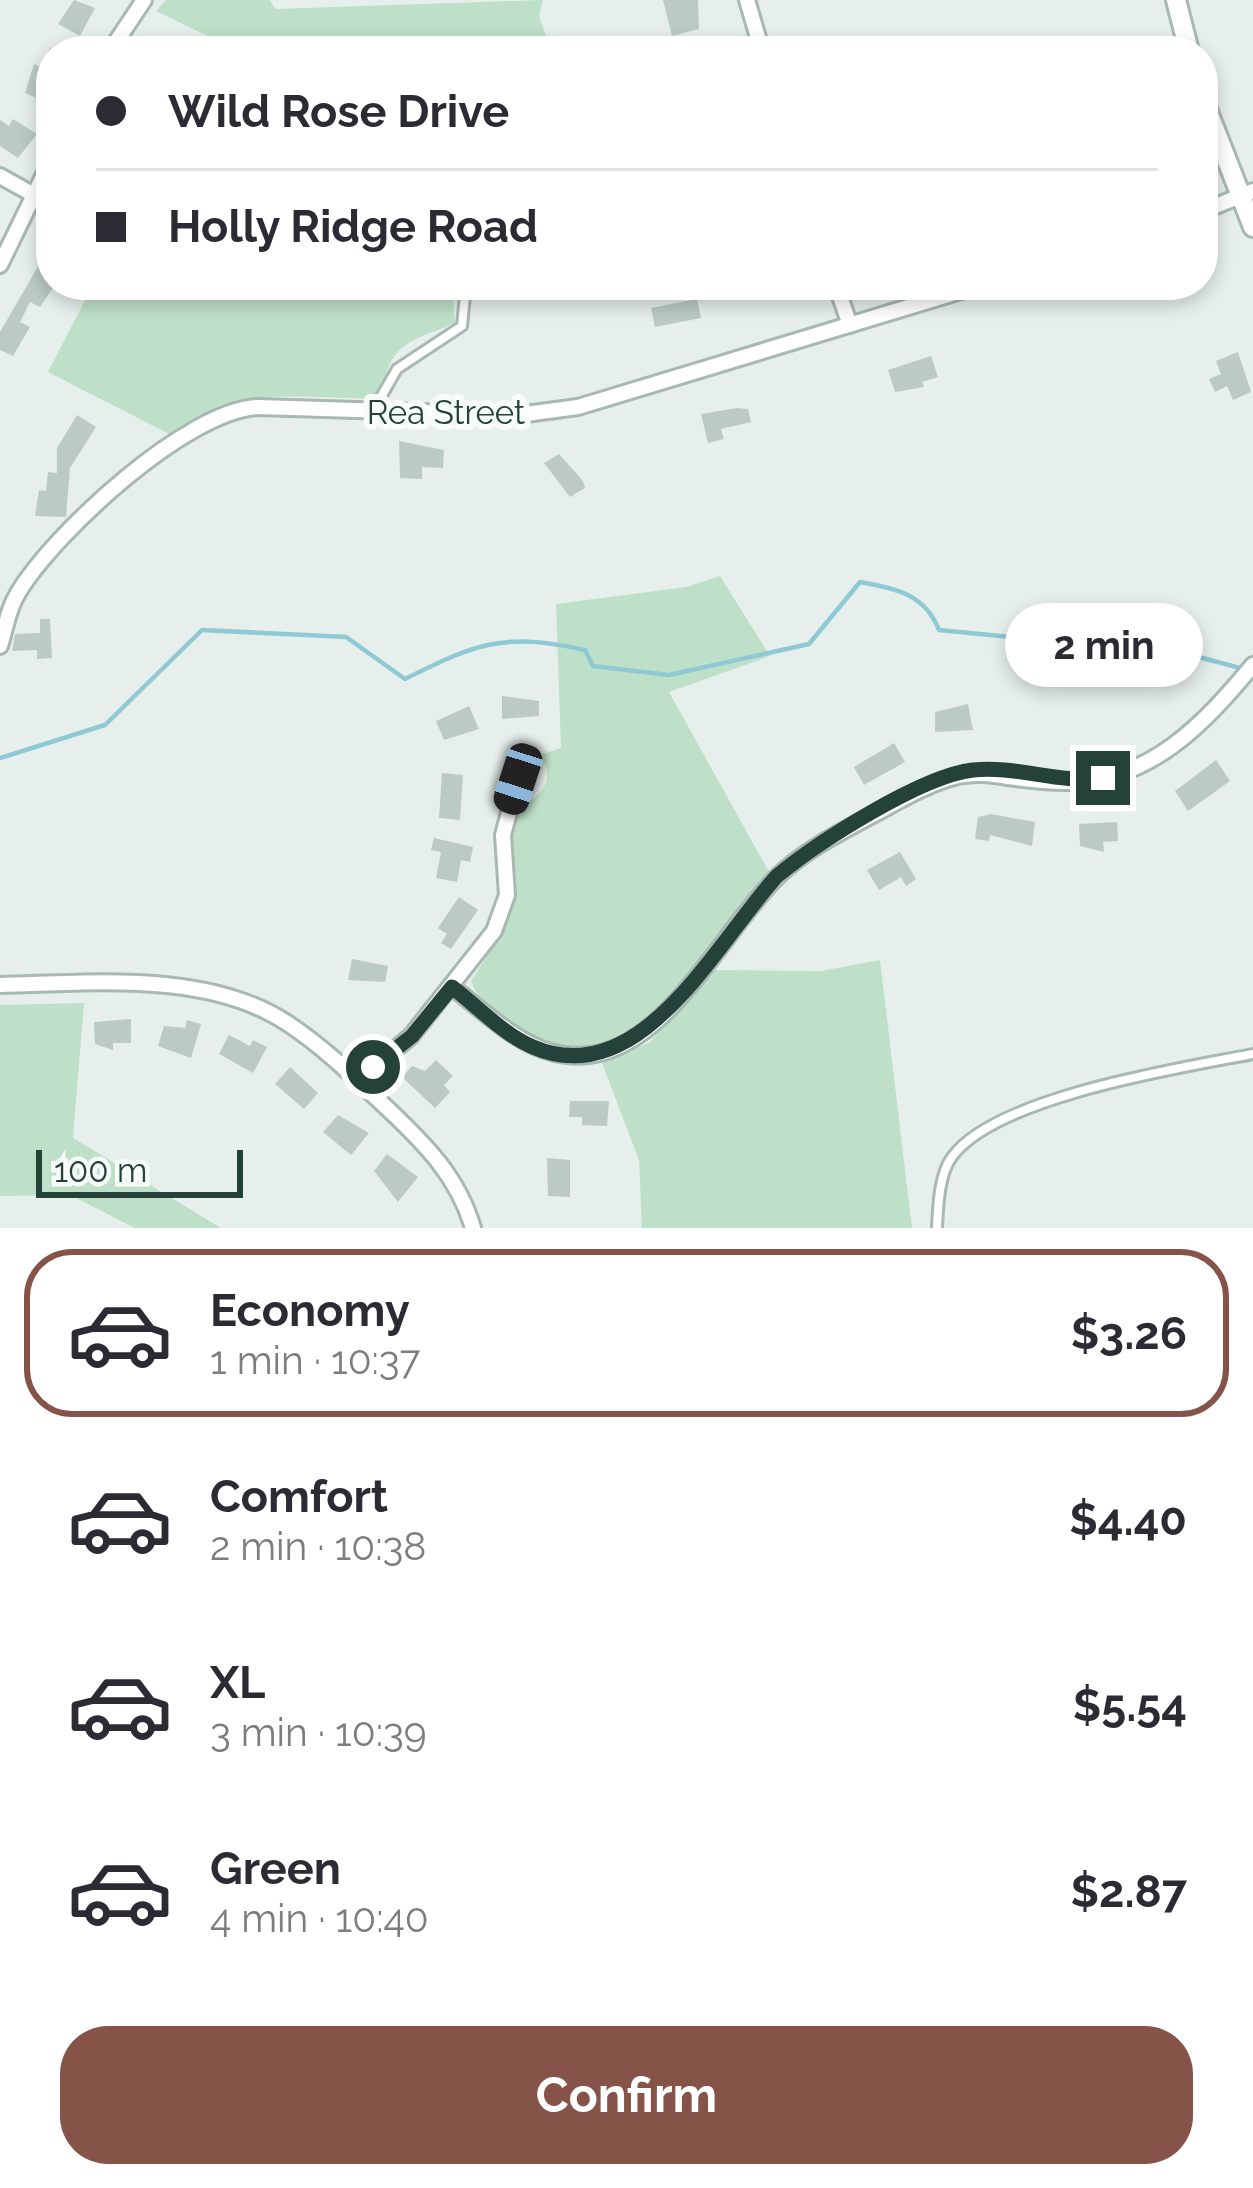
<!DOCTYPE html>
<meta charset="utf-8">
<style>
:root{--surface:#fff;--page:#f2f2f3;--text:#2b2b33;--muted:#7c7c81;--line:#e1e1e2;--accent:#855347}
body{margin:0;font-family:Raleway,sans-serif;background:var(--page);color:var(--text);height:100vh;display:flex;flex-direction:column;font-size:45px;white-space:nowrap}
*{box-sizing:border-box;margin:0}
p{font-size:39px;color:var(--muted)}
.icon{flex:none;width:66px;height:66px;fill:none;stroke:currentColor;stroke-width:2;stroke-linecap:round;stroke-linejoin:round}
.map{position:relative;height:1228px;overflow:hidden}
.panel{display:flex;flex-direction:column;background:var(--surface);flex:1}
.panel>*{flex:none}
.guide{position:absolute;left:36px;top:36px;width:1182px;height:264px;border-radius:48px;box-shadow:0 6px 18px #0003;display:grid;align-content:center;height:264px;padding:0 60px;background:var(--surface)}
.scale{position:absolute;left:36px;bottom:30px;width:207px;box-sizing:border-box;padding-left:12px;border:6px solid #24423a;border-top:0;font-size:33px;line-height:42px;white-space:nowrap;color:#24423a;-webkit-text-stroke:9px #f7fbf9;paint-order:stroke}
.end{position:absolute;width:54px;height:54px;margin:-27px;border:15px solid #24423a;background:#fff;box-shadow:0 0 0 6px #fff}
.from{border-radius:50%}
.bubble{position:absolute;height:84px;border-radius:42px;background:var(--surface);box-shadow:0 6px 18px #0003;font-size:39px;font-weight:700;line-height:84px;text-align:center}
.car{position:absolute;width:36px;height:72px;margin:-36px -18px;border-radius:15px;box-shadow:0 0 9px 3px #0007;background:linear-gradient(#222 24%,#8ab4d8 0 40%,#222 0 76%,#8ab4d8 0 86%,#222 0)}
.guide b{display:flex;align-items:center;gap:42px;height:114px;font-size:45px}
.guide b+b{border-top:3px solid var(--line)}
.guide i{width:30px;height:30px;background:var(--text)}
ul{padding:21px 0 0;list-style:none}
li{display:flex;align-items:center;gap:36px;height:168px;margin:0 24px 18px;padding:0 36px;border:6px solid transparent;border-radius:48px}
li div{flex:1}
li b{display:block;font-size:45px}
li em{font-style:normal;font-weight:700}
li.current{border-color:var(--accent)}
li>.icon{width:108px;height:108px;stroke-width:1.5}
.primary-button{display:flex;gap:24px;margin-top:auto;padding:24px 60px}
.primary-button a{flex:1;height:138px;border-radius:48px;background:var(--accent);color:#fff;font-size:48px;font-weight:700;line-height:138px;text-align:center}
.map>svg:first-child{display:block}
.green{fill:#bfe0c8}
.lines{fill:none;stroke-linecap:round;stroke-linejoin:round}
.stream{stroke:#8ec9d4;stroke-width:4.5}
.building{fill:#bbcac4}
.service-casing{stroke:#a8b8b2;stroke-width:14}
.minor-casing{stroke:#a8b8b2;stroke-width:20}
.tertiary-casing{stroke:#a8b8b2;stroke-width:24}
.service{stroke:#fff;stroke-width:8}
.minor{stroke:#fff;stroke-width:14}
.tertiary{stroke:#fff;stroke-width:18}
.route{stroke:#24423a;stroke-width:15}
.labels{text-anchor:middle;dominant-baseline:central;stroke-width:12;stroke-linejoin:round;paint-order:stroke}
.street-label{font-size:33px;fill:#24423a;stroke:#f7fbf9}
</style>
<div class="map">
<svg width="1253" height="1228" viewBox="0 0 1253 1228">
<rect width="100%" height="100%" fill="#e6efeb"/>
<!-- green -->
<path class="green" d="M166 0H270L275 9 543 0 539 15 551 51H211L216 40 156 11Z
M93 285H452L455 323C406 343 390 342 380 399 296 398 242 384 169 434L48 372Z
M720 576 770 656 669 692 769 872C713 940 627 1096 523 1032 503 1020 478 1002 471 981L506 927 513 904V818C531 796 561 789 540 755L561 748 556 604 686 587Z
M880 960 912 1228H642L639 1160 602 1063 650 1042 710 970 821 971Z
M84 1003 73 1138 221 1228H135L70 1195 0 1196V1005Z"/>
<g class="lines">
<!-- stream -->
<path class="stream" d="M0 758 105 725 202 630 346 637 405 679C477 643 504 632 585 650L593 666 669 675 809 644 860 582C895 588 925 594 939 630L1191 655 1244 669"/>
</g>
<!-- building -->
<path class="building" d="M74 0 95 8 80 36 58 24Z
M663 0H698L699 29 672 36Z
M51 46V91L46 102 25 93 34 64 41 67Z
M13 119 37 134 18 158 0 146V120L9 126Z
M51 244V285H55L40 307 30 302 20 322 30 327 13 356 0 350V332Z
M697 299 701 318 655 327 651 308Z
M1238 352 1251 392 1233 400 1227 386 1215 392 1209 379 1221 374 1216 361Z
M931 356 938 377 922 382 924 387 895 392 888 370Z
M737 408 748 409 751 422 721 429 724 439 708 443 701 414Z
M77 415 96 427 70 468 66 517 35 516 39 490 46 491 48 472 57 473V448Z
M399 441 444 450 443 468 422 467V479L400 478Z
M559 454 583 481 585 488 570 497 544 463Z
M40 619H50L52 658 37 659V650L12 651 15 634 40 633Z
M502 696 539 701V716L502 719Z
M968 704 973 730 935 732V712Z
M469 706 479 729 444 740 436 721Z
M894 743 905 762 864 785 854 767Z
M1216 760 1230 781 1188 811 1175 791Z
M442 773 463 775 460 820 439 818Z
M991 814 1035 822 1032 846 990 835 989 841 975 839 978 817Z
M1117 822 1118 841 1103 842 1104 852 1080 846 1079 824Z
M434 838 473 847 470 862 461 860 457 882 436 878 441 852 431 850Z
M900 852 916 879 906 886 901 877 879 890 867 870Z
M459 897 478 910 451 949 441 943 447 934 438 928Z
M352 959 388 966 385 982 348 980Z
M131 1019V1043H113V1050L95 1044 94 1022Z
M187 1020 201 1024 191 1058 158 1046 164 1026 185 1028Z
M229 1035 250 1046 253 1040 267 1047 253 1073 219 1054Z
M436 1060 453 1076 444 1085 450 1092 435 1108 402 1077 412 1066 425 1071Z
M290 1067 318 1093 304 1109 275 1084Z
M570 1101H609L607 1126 582 1125V1117H569Z
M338 1115 369 1133 351 1155 323 1132Z
M387 1154 418 1177 398 1202 374 1171Z
M547 1158 570 1160V1197L548 1196Z"/>
<g class="lines">
<!-- service casing -->
<g class="service-casing">
<path id="service" d="M373 411 397 369 462 326 466 285
M937 1228C938 1207 939 1174 952 1157 995 1097 1180 1068 1253 1054"/>
</g>
<!-- minor casing -->
<g class="minor-casing">
<path id="minor" d="M747 0 762 51
M110 51 144 0
M0 176 34 195
M1203 211 1253 191
M0 265 51 160
M836 285 850 325
M0 646C6 627 8 609 18 593 54 533 187 410 258 407L518 415 578 407 981 285
M0 985C92 983 210 970 290 1025 326 1049 357 1080 388 1109 426 1145 458 1177 473 1228
M452 987C498 1022 541 1070 604 1052 676 1031 724 930 776 878 807 847 853 826 891 805 982 755 975 780 1066 782 1149 783 1204 724 1253 665
M359 1080 411 1036 494 931 507 895 503 835 518 779"/>
</g>
<!-- tertiary casing -->
<g class="tertiary-casing">
<path id="tertiary" d="M1176 0 1189 51
M1203 99 1253 227"/>
</g>
<!-- service -->
<use href="#service" class="service"/>
<!-- minor -->
<use href="#minor" class="minor"/>
<!-- tertiary -->
<use href="#tertiary" class="tertiary"/>
</g>
<g class="lines">
<!-- route -->
<path class="route" d="M373 1067 412 1036 452 987C477 1006 504 1035 533 1047 641 1094 717 941 777 876 818 842 921 776 973 770 1016 765 1058 784 1103 778"/>
</g>
<g class="labels">
<!-- street labels -->
<g class="street-label">
<text x="446" y="412">Rea Street</text>
</g>
</g>
</svg>
<div class="scale">100 m</div>
<i class="end from" style="left:373px;top:1067px"></i>
<i class="end" style="left:1103px;top:778px"></i>
<div class="bubble" style="left:1005px;top:603px;width:198px">2 min</div>
<i class="car" style="left:518px;top:779px;rotate:198deg"></i>
<div class="guide">
<b><i class="from"></i>Wild Rose Drive</b>
<b><i></i>Holly Ridge Road</b>
</div>
</div>
<section class="panel">
<ul>
<li class="current"><svg class="icon" aria-label="car" viewBox="0 0 24 24"><path d="M5 17H2v-5l4-1 3-4h7l3 4 3 1v5h-3M9 17h6M6 11h13"/><circle cx="7" cy="17" r="2"/><circle cx="17" cy="17" r="2"/></svg><div><b>Economy</b><p>1 min · 10:37</p></div><em>$3.26</em></li>
<li><svg class="icon" aria-label="car" viewBox="0 0 24 24"><path d="M5 17H2v-5l4-1 3-4h7l3 4 3 1v5h-3M9 17h6M6 11h13"/><circle cx="7" cy="17" r="2"/><circle cx="17" cy="17" r="2"/></svg><div><b>Comfort</b><p>2 min · 10:38</p></div><em>$4.40</em></li>
<li><svg class="icon" aria-label="car" viewBox="0 0 24 24"><path d="M5 17H2v-5l4-1 3-4h7l3 4 3 1v5h-3M9 17h6M6 11h13"/><circle cx="7" cy="17" r="2"/><circle cx="17" cy="17" r="2"/></svg><div><b>XL</b><p>3 min · 10:39</p></div><em>$5.54</em></li>
<li><svg class="icon" aria-label="car" viewBox="0 0 24 24"><path d="M5 17H2v-5l4-1 3-4h7l3 4 3 1v5h-3M9 17h6M6 11h13"/><circle cx="7" cy="17" r="2"/><circle cx="17" cy="17" r="2"/></svg><div><b>Green</b><p>4 min · 10:40</p></div><em>$2.87</em></li>
</ul>
<div class="primary-button"><a>Confirm</a></div>
</section>
